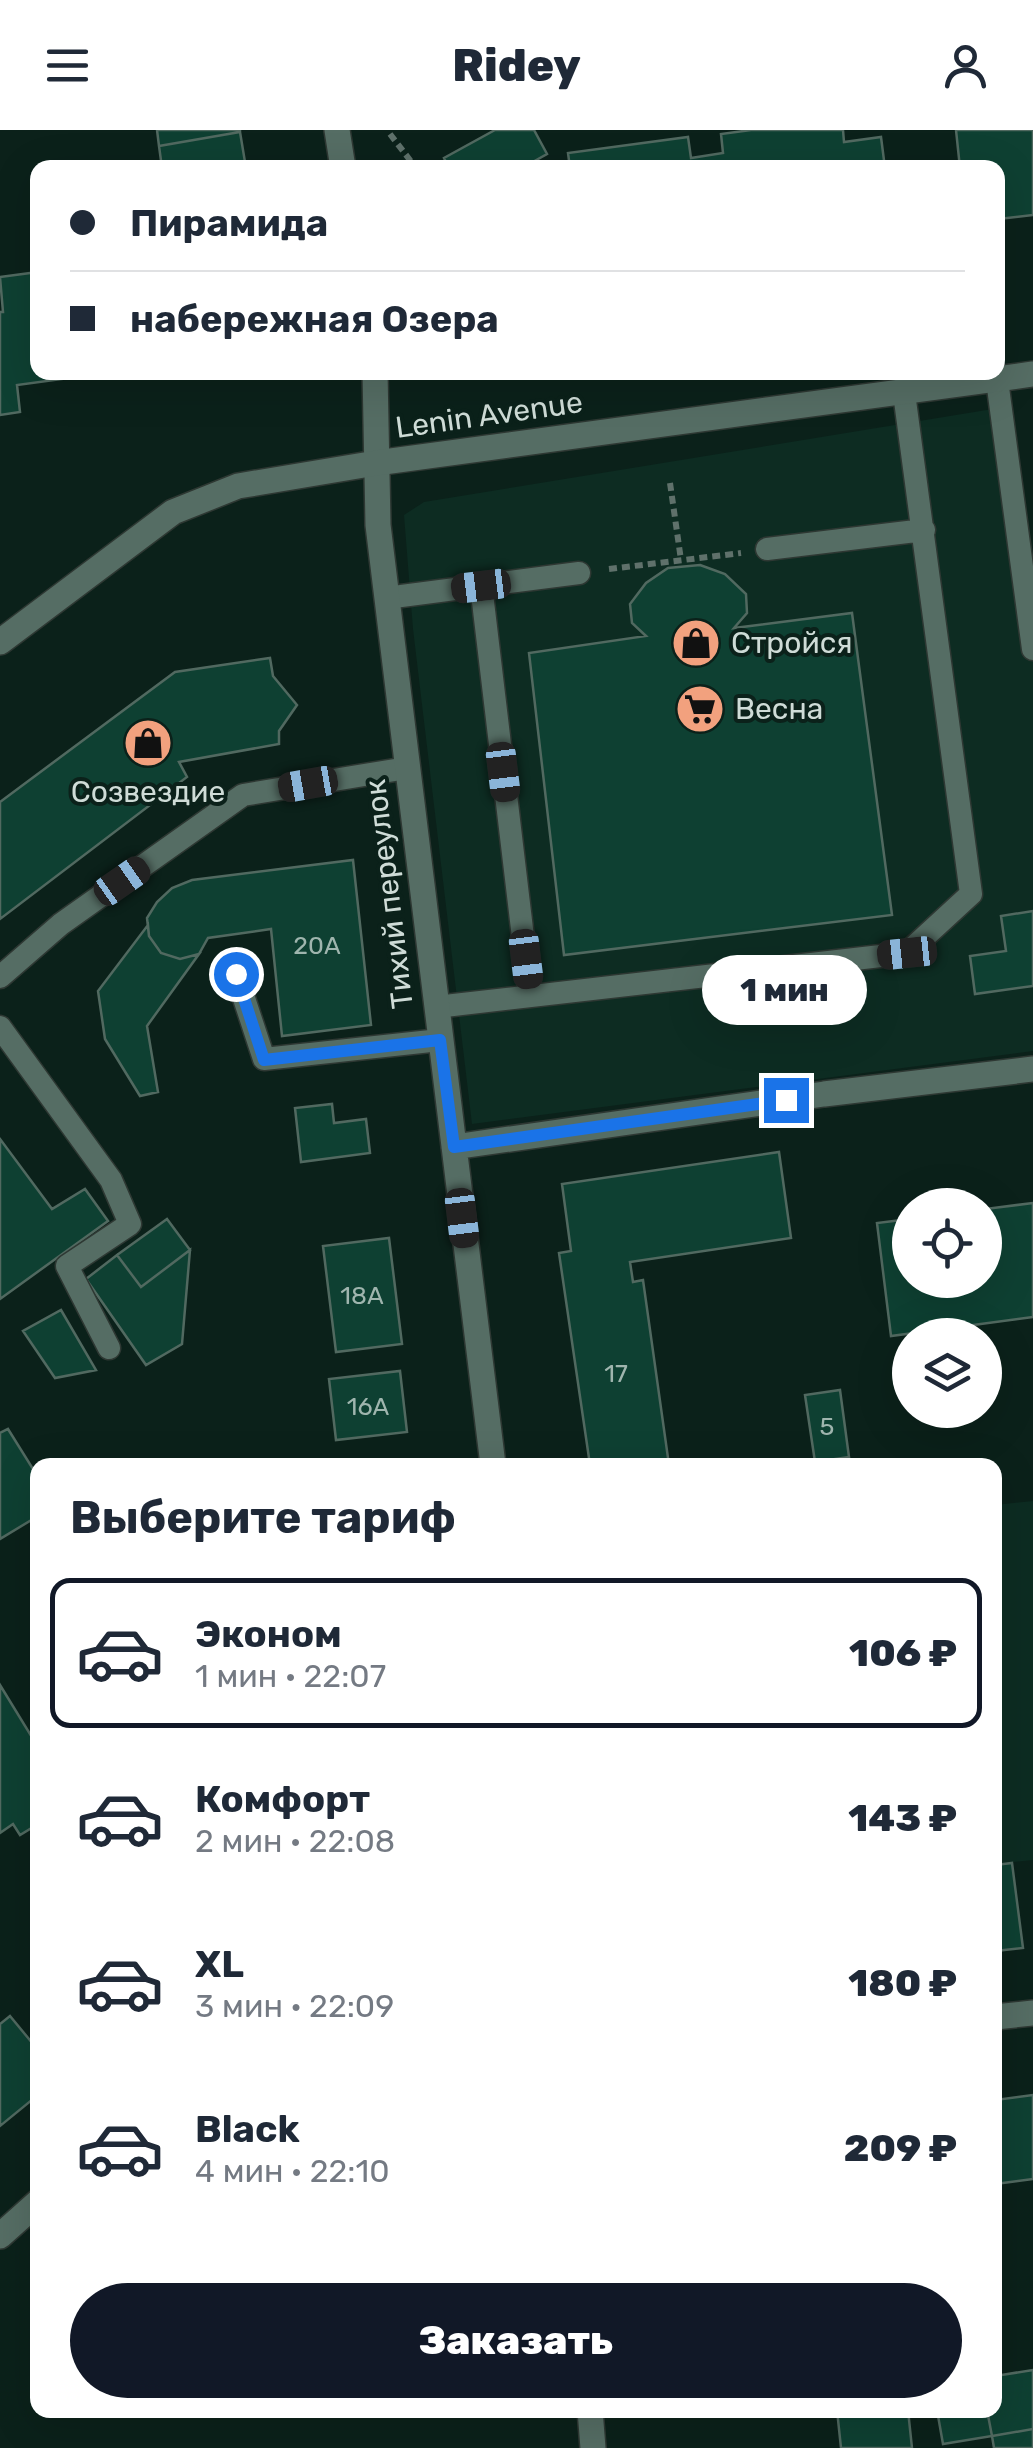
<!DOCTYPE html>
<html lang="ru">
<meta charset="utf-8">
<style>
:root{--surface:#fff;--page:#f6f6f7;--text:#1f2937;--muted:#747a83;--line:#e0e1e3;--accent:#111827}
body{margin:0;font-family:Rubik,sans-serif;background:var(--page);color:var(--text);height:100vh;display:flex;flex-direction:column;font-size:38px;white-space:nowrap}
*{box-sizing:border-box;margin:0}
p{font-size:32px;color:var(--muted)}
.icon{flex:none;width:55px;height:55px;fill:none;stroke:currentColor;stroke-width:2;stroke-linecap:round;stroke-linejoin:round}
.map{position:relative;flex:1;overflow:hidden}
.sheet{position:absolute;left:30px;top:1328px;width:972px;height:960px;display:flex;flex-direction:column;background:var(--surface);border-radius:20px;box-shadow:0 10px 40px #0002}
.sheet>*{flex:none}
.hud{position:absolute;left:30px;top:30px;width:975px;height:220px;border-radius:20px;box-shadow:0 10px 40px #0002;display:grid;align-content:center;height:220px;padding:0 40px;background:var(--surface)}
.fabs{position:absolute;left:892px;top:1058px;display:grid;gap:20px}
.fabs a{display:grid;place-items:center;width:110px;height:110px;border-radius:50%;background:var(--surface);box-shadow:0 10px 40px #0002;font-size:50px}
.end{position:absolute;width:45px;height:45px;margin:-22px;border:12px solid #1a73e8;background:#fff;box-shadow:0 0 0 5px #fff}
.from{border-radius:50%}
.bubble{position:absolute;height:70px;border-radius:35px;background:var(--surface);box-shadow:0 10px 40px #0002;font-size:32px;font-weight:800;line-height:70px;text-align:center}
.car{position:absolute;width:30px;height:60px;margin:-30px -15px;border-radius:12px;box-shadow:0 0 8px 2px #0007;background:linear-gradient(#222 24%,#8ab4d8 0 40%,#222 0 76%,#8ab4d8 0 86%,#222 0)}
.hud b{display:flex;align-items:center;gap:35px;height:95px;font-size:38px}
.hud b+b{border-top:2px solid var(--line)}
.hud i{width:25px;height:25px;background:var(--text)}
ul{padding:0;list-style:none}
li{display:flex;align-items:center;gap:30px;height:150px;margin:0 20px 15px;padding:0 20px;border:5px solid transparent;border-radius:20px}
li div{flex:1}
li b{display:block;font-size:38px}
li em{font-style:normal;font-weight:800}
li.current{border-color:var(--accent)}
li>.icon{width:90px;height:90px;stroke-width:1.5}
h2{padding:0 40px;font-size:45px;line-height:120px}
.primary-button{display:flex;gap:20px;margin-top:auto;padding:20px 40px}
.primary-button a{flex:1;height:115px;border-radius:60px;background:var(--accent);color:#fff;font-size:40px;font-weight:800;line-height:115px;text-align:center}
header{display:flex;justify-content:space-between;align-items:center;height:130px;padding:0 40px;background:var(--surface);font-size:45px;font-weight:800}
.map>svg:first-child{display:block}
.built{fill:#0d2c22}
.building{fill:#0e4032;stroke:#516960;stroke-width:2.5}
.lines{fill:none;stroke-linecap:round;stroke-linejoin:round}
.service-casing{stroke:#2e3833;stroke-width:25}
.minor-casing{stroke:#2e3833;stroke-width:28}
.secondary-casing{stroke:#2e3833;stroke-width:28}
.path{stroke:#5f716b;stroke-width:6;stroke-dasharray:8 5;stroke-linecap:butt}
.service{stroke:#556d64;stroke-width:22}
.minor{stroke:#556d64;stroke-width:25}
.secondary{stroke:#556d64;stroke-width:25}
.route{stroke:#1a73e8;stroke-width:12}
.labels{text-anchor:middle;dominant-baseline:central;stroke-width:8;stroke-linejoin:round;paint-order:stroke}
.number-label{font-size:25px;fill:#9fb5ae}
.street-label{font-size:30px;fill:#cfdcd7;stroke:#0b211a}
.poi-label{font-size:30px;fill:#cfdcd7;stroke:#0b211a;text-anchor:start}
</style>
<header><svg class="icon" aria-label="menu" viewBox="0 0 24 24"><path d="M4 6h16M4 12h16M4 18h16"/></svg>Ridey<svg class="icon" aria-label="person" viewBox="0 0 24 24"><circle cx="12" cy="8" r="4"/><path d="M4 21q1-7 8-7t8 7"/></svg></header>
<div class="map">
<svg width="1033" height="2318" viewBox="0 0 1033 2318">
<rect width="100%" height="100%" fill="#0b211a"/>
<!-- built -->
<path class="built" d="M1011 276 1033 451V921L472 994 413 499 404 385 424 372Z
M1033 1371V1730L995 1734V1375Z"/>
<!-- building -->
<path class="building" d="M157 0H240V2L159 16Z
M495 0H534L547 24 522 38H449L444 28Z
M751 0H843L844 12 881 7 885 38H570L568 23 688 7 691 28 723 23 721 4Z
M956 0H1033V85L998 89V38H960Z
M240 2 246 38H162L159 16Z
M38 142V242H61L62 249 17 255 20 282 0 285V182H3L0 147Z
M700 435 725 444 746 464 747 483 734 498 852 483 892 785 564 825 529 523 646 506 632 493 630 474 646 453 668 438Z
M270 528 273 546 297 575 279 601V614L179 632 187 647 0 789V672L175 542Z
M353 730 371 895 282 906 271 799 208 808 199 824 180 829 161 823 149 806 147 788 157 772 172 758 192 750Z
M1033 781V856L975 864 970 826 1006 821 1001 786Z
M148 795 149 806 161 823 180 829 199 824 147 896 158 962 140 966 105 909 98 861Z
M332 974 334 993 366 989 370 1023 301 1032 295 978Z
M0 1009 52 1079 85 1059 108 1091 0 1169Z
M779 1022 791 1108 630 1132 633 1152 643 1150 669 1335H590L559 1123 571 1121 562 1054Z
M1033 1073V1187L891 1206 877 1093 910 1089V1150H985V1079Z
M167 1089 190 1120 141 1157 117 1125Z
M389 1108 402 1214 336 1222 323 1116Z
M190 1120 182 1214 146 1235 86 1149 117 1125 141 1157Z
M61 1180 96 1240 55 1248 23 1201Z
M400 1241 407 1302 336 1310 329 1249Z
M840 1260 849 1327 815 1332 805 1265Z
M8 1299 38 1347V1386L0 1409V1303Z
M0 1555 38 1617V1694L20 1705 13 1694 0 1703Z
M1012 1733 1023 1818 995 1821V1735Z
M10 1886 38 1920V1965L0 1996V1894Z
M1033 1965V2049L995 2054V1970Z
M1033 2240V2299L992 2306 987 2280H995V2246Z
M837 2280H908L912 2318H841Z
M937 2280H987L992 2306 943 2314Z
M1033 2299V2318H994L992 2306Z"/>
<g class="lines">
<!-- service casing -->
<g class="service-casing">
<path id="service" d="M997 250 1033 519
M767 419 924 400
M481 455 530 866
M386 468 579 443
M236 844 264 929 440 910
M0 847 61 794 243 665 407 638
M436 877 907 823 971 764 904 263
M0 897 111 1050 130 1094 67 1136 109 1218"/>
</g>
<!-- minor casing -->
<g class="minor-casing">
<path id="minor" d="M337 0 343 38
M375 242 378 395 493 1335
M454 1017 824 964 1033 939
M995 1887 1033 1883
M0 2106 38 2072
M590 2280 593 2318"/>
</g>
<!-- secondary casing -->
<g class="secondary-casing">
<path id="secondary" d="M0 512 173 382 238 356 376 333 1033 244"/>
</g>
<!-- path -->
<path class="path" d="M390 4 416 38
M670 353 681 430
M609 439 741 423"/>
<!-- service -->
<use href="#service" class="service"/>
<!-- minor -->
<use href="#minor" class="minor"/>
<!-- secondary -->
<use href="#secondary" class="secondary"/>
</g>
<g class="lines">
<!-- route -->
<path class="route" d="M236 844 264 930 440 910 454 1017 786 970"/>
</g>
<!-- icons -->
<defs>
<g id="shop-disc" transform="scale(2.5)"><circle r="9.5" fill="#f2a17e" stroke="#0b211a"/><path d="M-5-2.5h2.3a2.7 3.5 0 0 1 5.4 0H5L5.5 6h-11ZM-1.5-2.5h3a1.5 2.3 0 0 0-3 0Z" fill="#111"/></g>
<g id="supermarket-disc" transform="scale(2.5)"><circle r="9.5" fill="#f2a17e" stroke="#0b211a"/><path d="M-6-5.5h2.5l.6 2H6L4.5 2H-2.5L-4.4-4H-6ZM-1.5 3.2a1.3 1.3 0 1 0 .1 0ZM3 3.2a1.3 1.3 0 1 0 .1 0Z" fill="#111"/></g>
</defs>
<g fill-rule="evenodd">
<use href="#shop-disc" x="696" y="513"/>
<use href="#supermarket-disc" x="700" y="579"/>
<use href="#shop-disc" x="148" y="613"/>
</g>
<g class="labels">
<!-- number labels -->
<g class="number-label">
<text x="317" y="815">20А</text>
<text x="362" y="1165">18А</text>
<text x="616" y="1243">17</text>
<text x="368" y="1276">16А</text>
<text x="827" y="1296">5</text>
</g>
<!-- street labels -->
<g class="street-label">
<text transform="translate(489 285) rotate(-8)">Lenin Avenue</text>
<text transform="translate(389 764) rotate(-97)">Тихий переулок</text>
</g>
<!-- poi labels -->
<g class="poi-label">
<text x="731" y="513">Стройся</text>
<text x="735" y="579">Весна</text>
<text x="148" y="662" text-anchor="middle">Созвездие</text>
</g>
</g>
</svg>
<div class="fabs">
<a><svg class="icon" aria-label="locate" viewBox="0 0 24 24"><circle cx="12" cy="12" r="6"/><path d="M12 2v4M12 18v4M2 12h4M18 12h4"/></svg></a>
<a><svg class="icon" aria-label="layers" viewBox="0 0 24 24"><path d="M12 4l9 5-9 5-9-5zM3 14l9 5 9-5"/></svg></a>
</div>
<i class="end from" style="left:236px;top:844px"></i>
<i class="end" style="left:786px;top:970px"></i>
<div class="bubble" style="left:702px;top:825px;width:165px">1 мин</div>
<i class="car" style="left:481px;top:456px;rotate:263deg"></i>
<i class="car" style="left:503px;top:642px;rotate:173deg"></i>
<i class="car" style="left:308px;top:654px;rotate:260deg"></i>
<i class="car" style="left:122px;top:751px;rotate:55deg"></i>
<i class="car" style="left:907px;top:823px;rotate:264deg"></i>
<i class="car" style="left:526px;top:829px;rotate:173deg"></i>
<i class="car" style="left:462px;top:1088px;rotate:173deg"></i>
<div class="hud">
<b><i class="from"></i>Пирамида</b>
<b><i></i>набережная Озера</b>
</div>
<section class="sheet">
<h2>Выберите тариф</h2>
<ul>
<li class="current"><svg class="icon" aria-label="car" viewBox="0 0 24 24"><path d="M5 17H2v-5l4-1 3-4h7l3 4 3 1v5h-3M9 17h6M6 11h13"/><circle cx="7" cy="17" r="2"/><circle cx="17" cy="17" r="2"/></svg><div><b>Эконом</b><p>1 мин · 22:07</p></div><em>106 ₽</em></li>
<li><svg class="icon" aria-label="car" viewBox="0 0 24 24"><path d="M5 17H2v-5l4-1 3-4h7l3 4 3 1v5h-3M9 17h6M6 11h13"/><circle cx="7" cy="17" r="2"/><circle cx="17" cy="17" r="2"/></svg><div><b>Комфорт</b><p>2 мин · 22:08</p></div><em>143 ₽</em></li>
<li><svg class="icon" aria-label="car" viewBox="0 0 24 24"><path d="M5 17H2v-5l4-1 3-4h7l3 4 3 1v5h-3M9 17h6M6 11h13"/><circle cx="7" cy="17" r="2"/><circle cx="17" cy="17" r="2"/></svg><div><b>XL</b><p>3 мин · 22:09</p></div><em>180 ₽</em></li>
<li><svg class="icon" aria-label="car" viewBox="0 0 24 24"><path d="M5 17H2v-5l4-1 3-4h7l3 4 3 1v5h-3M9 17h6M6 11h13"/><circle cx="7" cy="17" r="2"/><circle cx="17" cy="17" r="2"/></svg><div><b>Black</b><p>4 мин · 22:10</p></div><em>209 ₽</em></li>
</ul>
<div class="primary-button"><a>Заказать</a></div>
</section>
</div>
